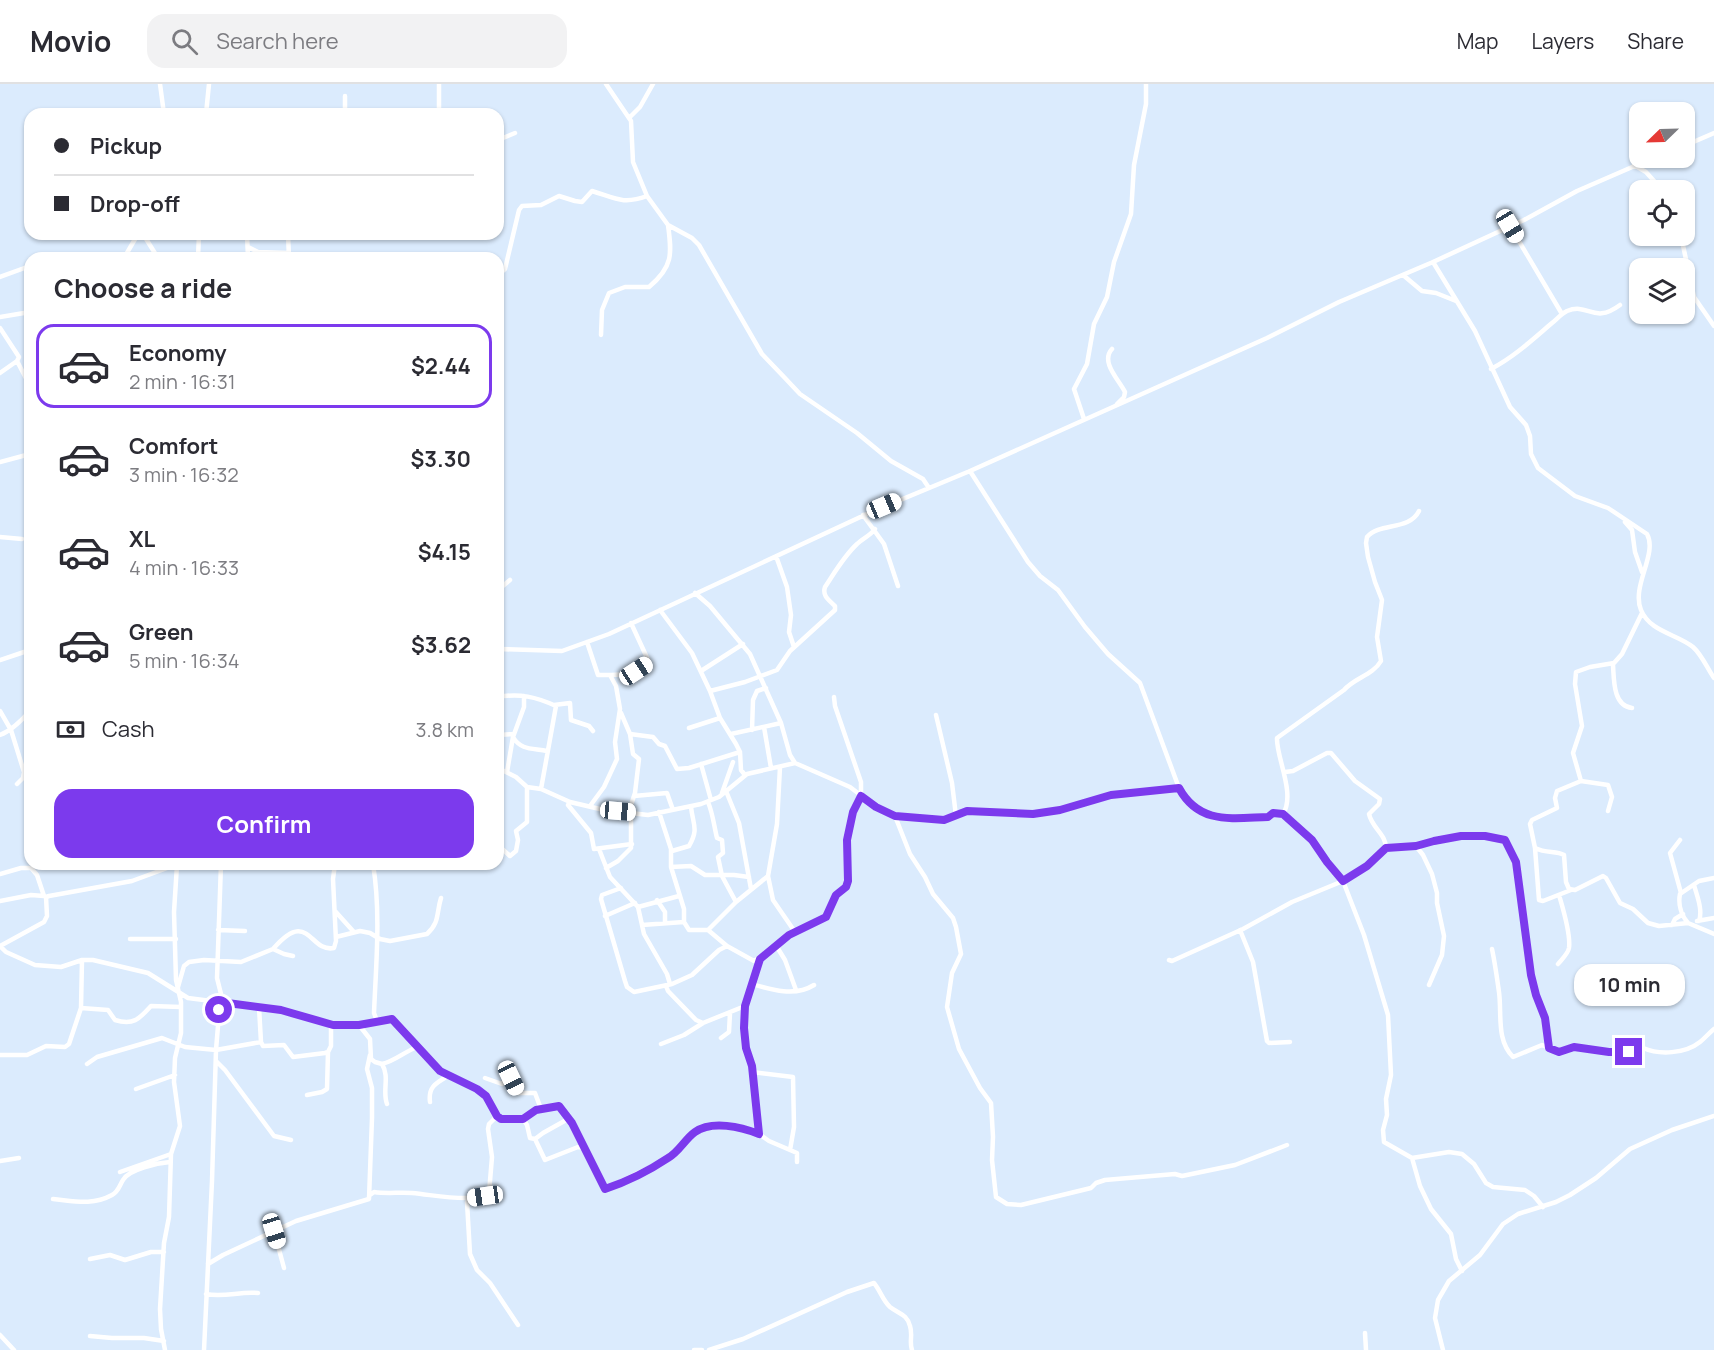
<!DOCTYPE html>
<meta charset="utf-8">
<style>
:root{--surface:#fff;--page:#f2f2f3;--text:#2b2b33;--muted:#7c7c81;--line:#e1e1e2;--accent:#7c3aed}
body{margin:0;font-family:Manrope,sans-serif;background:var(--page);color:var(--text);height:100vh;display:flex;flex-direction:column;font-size:22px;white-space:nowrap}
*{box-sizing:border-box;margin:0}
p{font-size:20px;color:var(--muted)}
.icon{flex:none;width:33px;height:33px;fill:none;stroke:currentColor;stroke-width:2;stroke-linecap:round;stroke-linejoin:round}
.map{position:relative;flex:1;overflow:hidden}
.sheet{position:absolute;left:24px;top:168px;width:480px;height:618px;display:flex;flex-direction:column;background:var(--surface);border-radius:18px;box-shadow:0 2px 4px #0004}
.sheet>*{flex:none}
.top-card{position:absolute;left:24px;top:24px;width:480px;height:132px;border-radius:18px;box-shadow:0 2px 4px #0004;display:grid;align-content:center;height:132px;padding:0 30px;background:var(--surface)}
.needle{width:39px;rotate:247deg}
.controls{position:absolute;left:1629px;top:18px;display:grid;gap:12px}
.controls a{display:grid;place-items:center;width:66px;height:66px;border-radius:12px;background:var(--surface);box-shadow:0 2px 4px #0004;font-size:30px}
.end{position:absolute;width:27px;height:27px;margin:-14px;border:8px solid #7c3aed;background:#fff;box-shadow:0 0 0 3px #fff}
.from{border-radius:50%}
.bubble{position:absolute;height:42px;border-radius:18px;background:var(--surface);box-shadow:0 2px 4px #0004;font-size:20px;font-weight:700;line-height:42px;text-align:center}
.car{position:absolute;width:18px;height:36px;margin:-18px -9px;border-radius:8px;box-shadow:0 0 4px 2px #0007;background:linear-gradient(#fff 24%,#345 0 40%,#fff 0 76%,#345 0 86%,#fff 0)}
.top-card b{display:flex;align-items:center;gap:21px;height:57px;font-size:22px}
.top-card b+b{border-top:2px solid var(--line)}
.top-card i{width:15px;height:15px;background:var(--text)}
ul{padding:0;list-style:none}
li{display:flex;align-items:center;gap:18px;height:84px;margin:0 12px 9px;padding:0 18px;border:3px solid transparent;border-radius:18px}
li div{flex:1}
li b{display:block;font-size:22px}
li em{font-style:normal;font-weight:700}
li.on{border-color:var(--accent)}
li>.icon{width:54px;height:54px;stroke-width:1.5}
h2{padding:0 30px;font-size:27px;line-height:72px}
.pay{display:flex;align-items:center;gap:15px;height:66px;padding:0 30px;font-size:22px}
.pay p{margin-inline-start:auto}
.cta{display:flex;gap:12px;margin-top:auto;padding:12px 30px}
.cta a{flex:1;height:69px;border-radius:18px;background:var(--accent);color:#fff;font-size:24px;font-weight:700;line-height:69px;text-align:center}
header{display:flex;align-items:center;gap:36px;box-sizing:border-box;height:84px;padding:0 30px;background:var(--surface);border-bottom:2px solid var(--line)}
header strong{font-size:28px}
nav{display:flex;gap:33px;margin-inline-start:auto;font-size:21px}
.search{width:420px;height:54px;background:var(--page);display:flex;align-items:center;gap:15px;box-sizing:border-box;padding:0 21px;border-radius:18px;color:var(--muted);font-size:22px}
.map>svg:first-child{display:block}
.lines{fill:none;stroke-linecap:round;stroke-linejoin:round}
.minor{stroke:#fff;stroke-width:4.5}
.route{stroke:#7c3aed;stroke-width:8}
</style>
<header>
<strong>Movio</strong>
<div class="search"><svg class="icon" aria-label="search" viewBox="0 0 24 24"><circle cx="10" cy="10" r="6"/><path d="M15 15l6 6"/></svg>Search here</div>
<nav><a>Map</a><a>Layers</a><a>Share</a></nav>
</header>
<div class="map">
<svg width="1714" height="1266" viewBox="0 0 1714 1266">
<rect width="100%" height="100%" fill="#dbebfd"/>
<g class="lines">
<!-- minor -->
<path class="minor" d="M160 0 164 30
M439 0V30
M606 0 631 37 633 78 647 112 668 141 692 154 699 161 762 270 784 293 800 310 857 349 891 377 923 395 929 404
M345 12V30
M206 30 209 0
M629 34 640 23 653 0
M498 56 515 49
M1684 62 1714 49
M1634 81 1646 88 1662 106
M1510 142 1562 230
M143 150 158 174
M247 150 248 174
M288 150 289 174
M1681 152 1694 213 1714 242
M248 163 258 168 289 169
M124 174 138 150
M198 174 199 150
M1433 178 1475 247 1510 323 1526 341 1530 352 1531 370 1538 384 1575 412 1608 424 1647 450C1658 470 1631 502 1641 526 1650 548 1677 550 1693 563 1702 571 1707 584 1714 594
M498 191 505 185 519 126 522 122 541 121 559 112 575 117 582 118 592 107C615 114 623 121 647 112
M1403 191 1422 207 1436 209 1456 217
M0 193 30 182
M0 233 30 228
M0 244 19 273 17 277 0 289
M601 251 602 226 609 209 625 203H649C673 183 672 170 668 141
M1112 265C1100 278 1119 296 1125 308L1124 313 1117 320
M17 277 30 302
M1491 285C1514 273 1532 256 1552 239 1557 235 1561 230 1567 227 1589 218 1593 241 1620 221
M1084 335 1074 305 1087 280 1094 240 1107 213 1114 178 1131 130 1134 81 1146 20V0
M0 378 30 370
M970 387 1028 478 1040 492 1058 506 1085 543 1108 570 1140 599 1179 704C1199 741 1232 734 1268 733L1273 729 1283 730 1316 760 1327 778 1343 797 1364 851 1388 931 1391 991 1386 1015 1387 1031 1383 1046 1384 1058 1412 1074 1449 1068 1462 1070 1474 1080 1486 1099 1493 1103 1525 1106 1534 1112 1543 1123
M863 431 884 460 898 502
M1625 438 1632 446 1635 468 1642 488
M0 453 22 455
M776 472 787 503 791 531 789 548 794 563
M498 506 510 496
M695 509 710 522 750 570 781 639 790 671 795 679 850 703 876 723 895 732 910 770 925 793 933 810 953 834 956 843 961 870 952 889 947 923 959 965 980 1004 991 1019 993 1053 992 1076 996 1113 1007 1120 1021 1121 1091 1104 1096 1099 1105 1096 1175 1090 1182 1092 1235 1081 1287 1061
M660 526 692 569 710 607 720 634 736 660 740 668 741 686 745 691
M1642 529 1622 570 1614 579 1590 583 1576 588 1575 600 1582 642 1573 669 1581 697 1557 707 1555 714 1557 724 1532 736 1530 740 1535 764C1547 770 1556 766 1564 771L1566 798 1569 805 1575 806 1603 792 1606 794 1620 819 1633 825 1648 839 1659 842 1688 839 1714 850
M587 558 598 591H610L616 602 620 625 615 658 617 675 604 703 590 722
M498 565 562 567 609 550 869 429 970 387 1267 254 1339 218 1433 178 1524 136 1577 107 1653 74
M0 576 30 566
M1613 581C1614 596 1613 622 1632 624
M701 587 743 560
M611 591 629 590 649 578 631 539
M710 607 745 598 777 586 790 567 835 526V522C829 516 822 512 825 503 835 488 844 472 857 460 863 454 870 452 875 445
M524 612V623L513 653C521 667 534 664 547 667
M498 613C520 609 536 613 556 622L541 705
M554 621 570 619 571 636 589 642 593 647
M0 627 11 646 24 688 23 694 17 700
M936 631 952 699 956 732
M764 643 771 684
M689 644 720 634
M752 646 753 616 757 607 766 604
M630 650 653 653 659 660 665 662 677 685 689 684 740 668
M731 650 781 639
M0 651C11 647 22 636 30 627
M498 651 513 650
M701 680 711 716
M498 684 516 693 527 703 541 705 570 718 604 726 648 731 701 720 719 713 747 690 795 679
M507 688 513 653
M1581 697 1608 701 1612 713 1608 727
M726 707 739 739 751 805
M722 709 733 678
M634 712 667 709 673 726
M570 718 568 721 591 749 594 765 632 760
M708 718C713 730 714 742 717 754L722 756 723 769 718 773 722 792 736 818
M659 728 671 765V783L684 825V838L689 846H708L727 862 754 877 777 863 789 851 826 833 836 811 846 803 848 797 847 756 853 728 861 712V698L835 622 834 613
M1283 730C1296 710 1276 673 1277 654L1344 606C1354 594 1373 591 1381 577L1377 553 1382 516 1375 498 1368 473 1366 459 1367 453C1380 438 1409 447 1419 427
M895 732 944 736 967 727 1033 730 1074 722 1111 711 1179 704
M1680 756 1670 769 1681 809
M498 761 510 772 516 767 518 756 516 747 527 738V703
M1416 762 1423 771 1432 790 1437 809V819L1444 852 1442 871 1429 901
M1386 764 1416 762 1434 757 1461 752H1485L1505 756 1516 779 1531 891 1536 911 1545 934 1549 964
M1535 764 1539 816 1543 817 1571 806
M599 765 610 793 638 823 644 850 667 890 670 900
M672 767 689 762C699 745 693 741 691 723
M221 780 217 894 223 918
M373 780C381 829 376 880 374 929L377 937
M671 783 691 782 705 791H734L749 793
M606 784 618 777 631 764V721L635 709 639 675 633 670 630 650 621 629
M0 790 21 784H31L37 791 44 812
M768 792 773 816 795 848
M1694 801C1697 812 1703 826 1699 837
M621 804 602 811 601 815 625 897 627 903 634 908 672 900 692 891 719 866 727 862
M657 816 665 828V839
M0 817 31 811 44 812
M638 823 679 812
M335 827 353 847
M605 832 635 819
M1697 837 1714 834
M1688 839C1681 831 1678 820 1680 810L1699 797 1714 794
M642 841 684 838
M1672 841 1675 835 1683 830
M218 846 245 847
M708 846 736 818 768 792 777 740 780 683
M1240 846 1253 878 1267 957 1269 959 1290 958
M336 853 360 847 370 849 380 855 390 857 427 850C440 838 436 830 441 814
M130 855H176
M0 862 6 868 35 881 61 883 82 876H93L148 889 188 914 281 926 332 941
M0 862 44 838 47 832 46 813 49 812 132 797 178 780
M777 863 785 876 796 906
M273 865C309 823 309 869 334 864L336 857 333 795 335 780
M1492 865C1495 879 1497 894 1499 908 1502 930 1496 956 1513 973L1542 961 1559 968 1574 963 1618 968 1643 964C1659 971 1685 970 1700 958 1705 954 1709 949 1714 945
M1169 876 1172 877 1243 845 1292 818 1343 797 1367 782 1386 764C1386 750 1372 744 1369 730L1379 720 1380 715 1355 697 1331 669H1327L1293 687 1285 688
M1558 880C1561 876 1568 870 1569 864 1571 850 1563 825 1559 811
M752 900C772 906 795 913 814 901
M666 902 668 907 696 936 703 939 745 922
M178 903 184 882 189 878 204 876 241 878 273 865 284 870 293 872
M259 923 261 958
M81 924 108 926 115 936C134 942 140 934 151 922L181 923
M359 941 370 955 371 975 375 978 382 980C390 993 382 1007 387 1020
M721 954 729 948 730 929
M661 960 684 951 703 939
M0 971H27L46 962 65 963 69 960 81 924 82 876
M216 977 225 986 274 1052 291 1056
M87 980 97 973 162 954 185 963 216 966 261 958 263 962 284 961 293 973 325 969 328 968 331 962V944L332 941H359L391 934C410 946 421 971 439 986 451 996 468 998 481 1007 503 1024 483 1036 523 1035L527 1041 530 1054 535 1055 545 1076 578 1063 585 1064 605 1105 671 1073 694 1049 709 1043 743 1044 759 1050 769 1057 797 1069V1078
M382 980C395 977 404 968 417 963
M752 988 793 993 794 1043 790 1066
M485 994 502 1000 509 993 518 1009H535L541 1025
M136 1005 175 991
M307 1011 322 1008 327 1005 328 968
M430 1018C428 1003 436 999 448 992
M497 1032 489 1040 488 1045 492 1073 489 1109 485 1112 470 1114 467 1118 470 1170 477 1186 490 1199 518 1241
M523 1035 536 1026 559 1022 572 1039 583 1062
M759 1050 752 982 746 964 744 944 745 922 760 875
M535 1055 543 1049 568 1035
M1412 1074 1420 1102 1431 1125 1451 1150 1456 1175 1462 1187
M0 1077 19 1074
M120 1088 171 1070
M370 1111 374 1108C387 1110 399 1108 412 1109 432 1111 451 1115 470 1114
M53 1115C74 1117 92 1122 112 1111 119 1107 119 1102 123 1096 129 1085 158 1079 170 1078
M274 1147 284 1184
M90 1175 110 1171 125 1176 151 1168H164
M208 1180 223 1171 296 1137 369 1115 372 1034V1004L367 985 370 971
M206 1210C224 1214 240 1207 258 1209
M1365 1249 1366 1266
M0 1251 14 1266
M90 1252 112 1254H144L164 1257
M165 1266 161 1245 160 1225 164 1159 169 1133 171 1070 180 1042 174 998 175 974 181 949V918L176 896 174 828 177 781
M204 1266 212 1097 216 966 220 918
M694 1266H702
M709 1266 743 1255 847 1208 874 1199C880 1206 883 1217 890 1223 899 1230 907 1230 910 1242 913 1251 909 1258 912 1266
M1443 1266 1435 1234 1438 1216 1449 1197 1480 1171 1503 1140 1518 1130 1556 1118 1570 1111 1596 1094 1630 1065 1672 1046 1714 1032"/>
</g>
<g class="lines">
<!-- route -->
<path class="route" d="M219 926 220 918 281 926 333 941H359L392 935 440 987 477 1005 486 1012 497 1032 501 1035H523L536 1026 559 1022 572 1039 605 1105C626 1098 650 1086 668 1074 679 1068 685 1055 695 1048 712 1036 741 1043 759 1050L752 982 746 964 744 944 745 922 760 875 789 851 826 833 836 811 846 803 848 797 847 756 853 728 861 712 876 723 895 732 944 736 967 727 1033 730 1060 726 1111 711 1179 704C1199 741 1232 734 1268 733L1273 729 1283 730 1312 756 1327 778 1343 797 1367 782 1386 764 1416 762 1434 757 1461 752H1485L1505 756 1516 778 1531 891 1536 911 1545 934 1549 964 1559 968 1574 963 1609 968H1629"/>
</g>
</svg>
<div class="controls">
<a><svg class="needle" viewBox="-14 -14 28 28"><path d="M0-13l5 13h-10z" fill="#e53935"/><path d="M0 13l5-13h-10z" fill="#7c7c81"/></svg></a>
<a><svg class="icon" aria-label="locate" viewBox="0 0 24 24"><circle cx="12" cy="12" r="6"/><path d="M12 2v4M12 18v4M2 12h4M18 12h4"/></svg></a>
<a><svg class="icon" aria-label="layers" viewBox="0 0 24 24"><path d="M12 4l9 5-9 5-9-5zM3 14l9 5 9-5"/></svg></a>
</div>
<i class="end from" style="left:219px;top:926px"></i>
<i class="end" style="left:1629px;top:968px"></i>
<div class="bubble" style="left:1574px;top:880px;width:111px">10 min</div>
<i class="car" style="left:1510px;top:142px;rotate:149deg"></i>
<i class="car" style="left:884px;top:422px;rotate:67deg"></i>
<i class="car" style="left:636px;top:587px;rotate:57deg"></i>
<i class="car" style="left:618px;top:727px;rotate:95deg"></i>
<i class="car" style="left:511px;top:994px;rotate:155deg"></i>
<i class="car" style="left:485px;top:1112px;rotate:262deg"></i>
<i class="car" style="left:274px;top:1147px;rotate:163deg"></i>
<div class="top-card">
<b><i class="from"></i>Pickup</b>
<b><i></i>Drop-off</b>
</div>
<section class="sheet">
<h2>Choose a ride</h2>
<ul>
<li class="on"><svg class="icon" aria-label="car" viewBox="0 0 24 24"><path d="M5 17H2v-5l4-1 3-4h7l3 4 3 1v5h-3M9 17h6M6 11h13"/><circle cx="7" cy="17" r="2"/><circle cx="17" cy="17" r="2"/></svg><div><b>Economy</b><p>2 min · 16:31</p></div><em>$2.44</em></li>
<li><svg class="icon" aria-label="car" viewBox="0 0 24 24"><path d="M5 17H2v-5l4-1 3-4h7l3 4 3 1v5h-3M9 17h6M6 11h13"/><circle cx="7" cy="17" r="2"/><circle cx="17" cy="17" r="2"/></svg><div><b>Comfort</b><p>3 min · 16:32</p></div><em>$3.30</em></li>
<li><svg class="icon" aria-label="car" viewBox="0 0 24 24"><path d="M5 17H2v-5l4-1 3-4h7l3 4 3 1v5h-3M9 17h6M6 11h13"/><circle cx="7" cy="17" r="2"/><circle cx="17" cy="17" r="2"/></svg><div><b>XL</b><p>4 min · 16:33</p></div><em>$4.15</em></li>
<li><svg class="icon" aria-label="car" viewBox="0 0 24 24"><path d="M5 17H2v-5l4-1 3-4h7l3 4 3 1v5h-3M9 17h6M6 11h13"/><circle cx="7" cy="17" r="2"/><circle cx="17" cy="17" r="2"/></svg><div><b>Green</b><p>5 min · 16:34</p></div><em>$3.62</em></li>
</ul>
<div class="pay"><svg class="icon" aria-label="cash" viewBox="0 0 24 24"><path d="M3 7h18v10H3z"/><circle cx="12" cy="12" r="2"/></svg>Cash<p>3.8 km</p></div>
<div class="cta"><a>Confirm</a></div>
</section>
</div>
